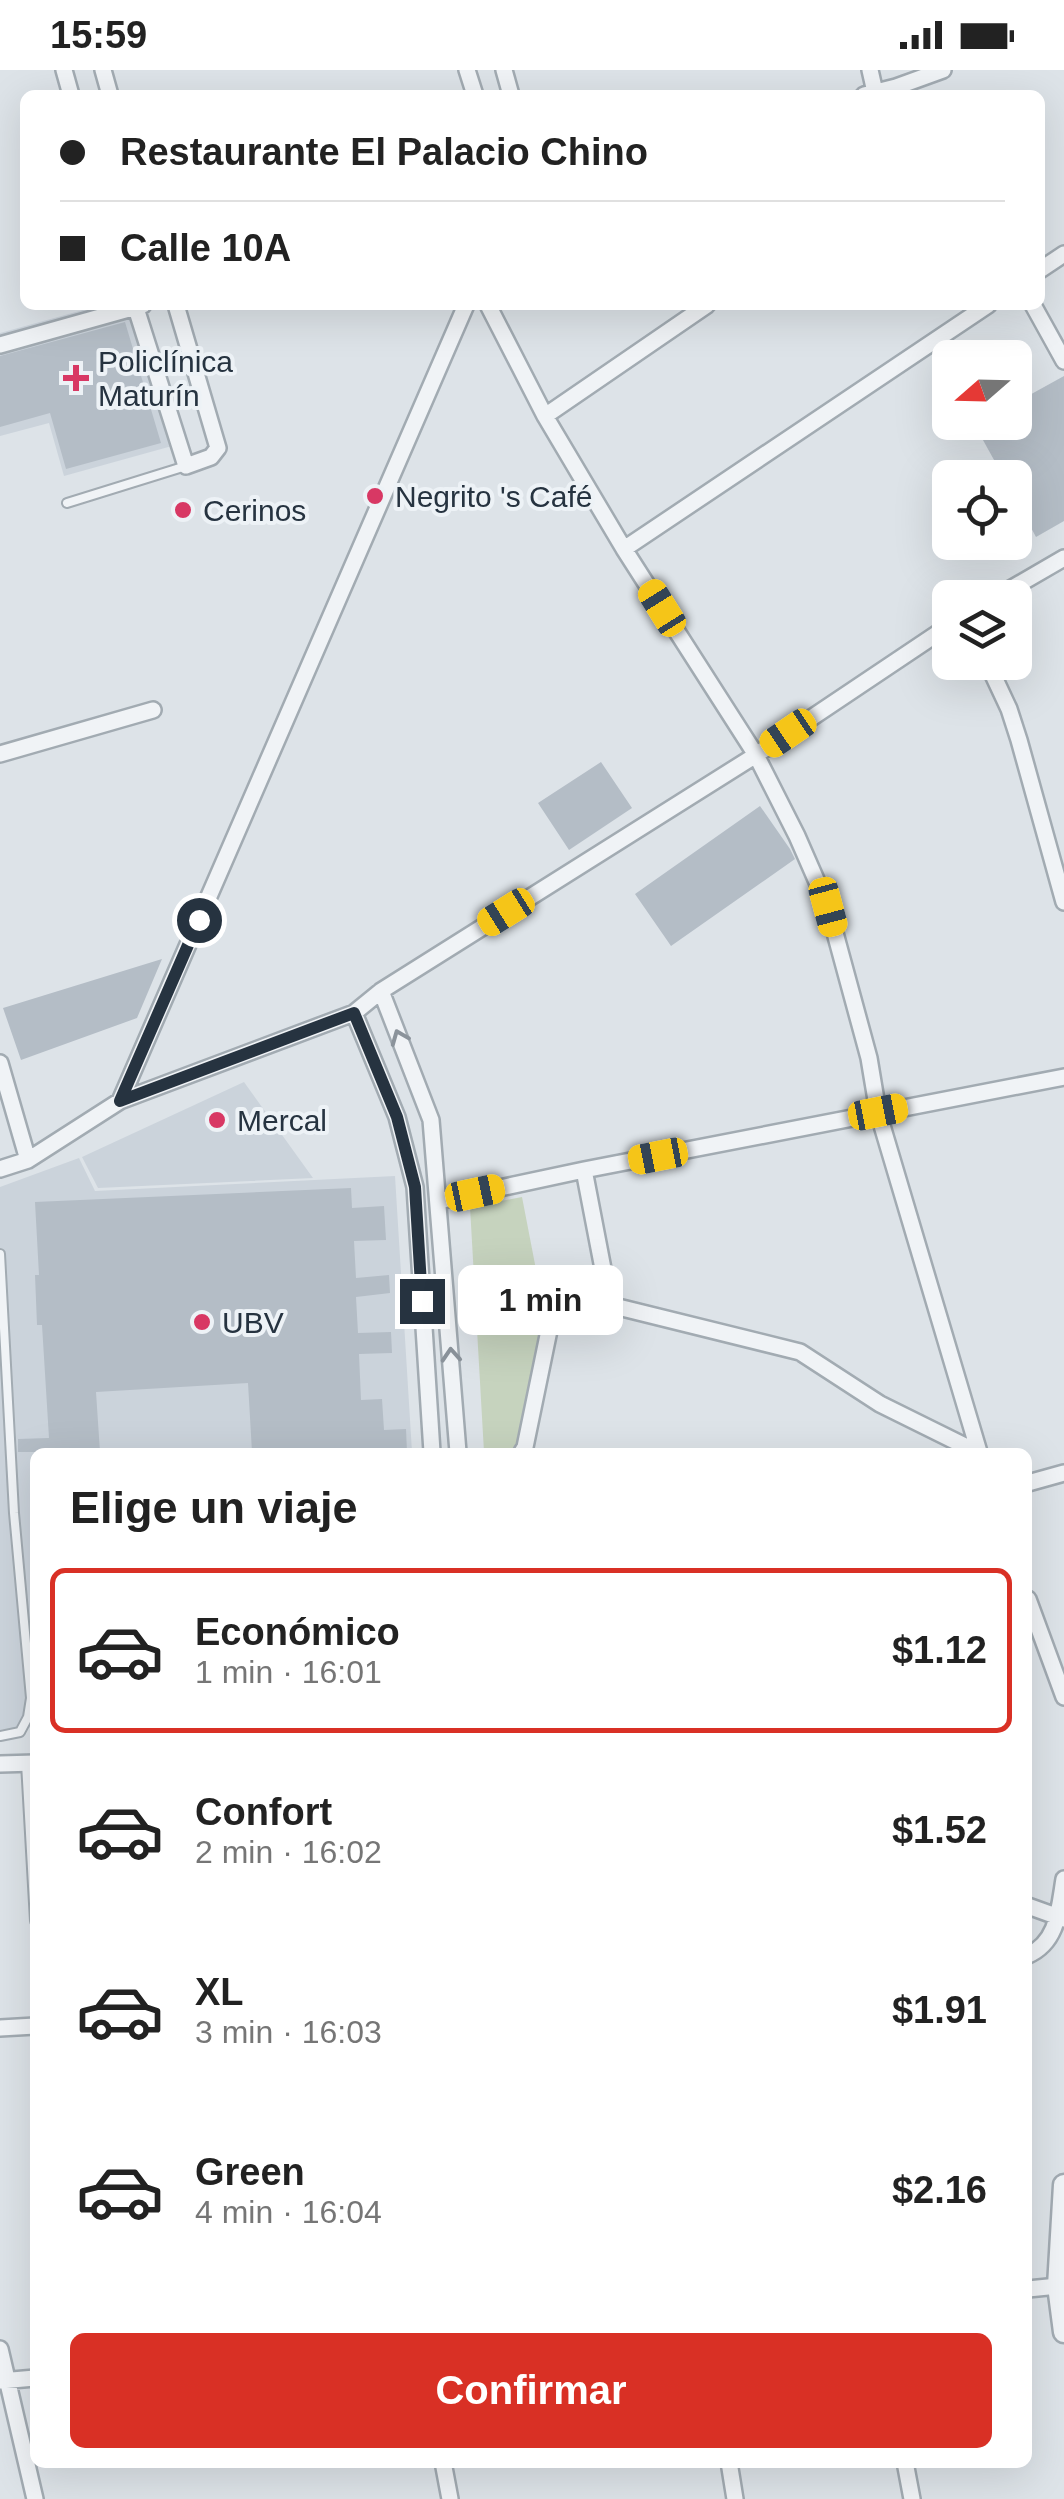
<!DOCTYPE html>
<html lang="es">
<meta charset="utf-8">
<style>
:root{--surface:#fff;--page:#f6f6f6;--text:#222;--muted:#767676;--line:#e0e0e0;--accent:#d93025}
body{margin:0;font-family:Helvetica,sans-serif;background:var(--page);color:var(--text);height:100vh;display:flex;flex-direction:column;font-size:38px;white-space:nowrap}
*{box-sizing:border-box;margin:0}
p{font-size:32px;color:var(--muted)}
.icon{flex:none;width:55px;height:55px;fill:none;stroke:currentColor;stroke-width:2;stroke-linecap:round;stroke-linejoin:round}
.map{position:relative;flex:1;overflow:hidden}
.details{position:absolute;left:30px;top:1378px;width:1002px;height:1020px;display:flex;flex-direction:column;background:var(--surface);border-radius:15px;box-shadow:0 10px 40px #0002}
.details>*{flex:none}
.guide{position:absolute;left:20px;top:20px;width:1025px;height:220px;border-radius:15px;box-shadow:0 10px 40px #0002;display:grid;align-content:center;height:220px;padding:0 40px;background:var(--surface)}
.needle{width:65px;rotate:250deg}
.controls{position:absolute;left:932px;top:270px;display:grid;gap:20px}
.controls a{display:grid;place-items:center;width:100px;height:100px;border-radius:15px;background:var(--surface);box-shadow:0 10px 40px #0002;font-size:50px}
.end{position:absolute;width:45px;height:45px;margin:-22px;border:12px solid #263340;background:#fff;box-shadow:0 0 0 5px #fff}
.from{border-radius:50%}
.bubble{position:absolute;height:70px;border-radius:15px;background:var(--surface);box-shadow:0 10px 40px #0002;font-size:32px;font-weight:800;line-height:70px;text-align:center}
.car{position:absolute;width:30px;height:60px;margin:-30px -15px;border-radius:12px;box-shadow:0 0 8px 2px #0007;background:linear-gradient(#f5c518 24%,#345 0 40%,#f5c518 0 76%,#345 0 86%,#f5c518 0)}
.guide b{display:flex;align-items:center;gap:35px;height:95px;font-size:38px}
.guide b+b{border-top:2px solid var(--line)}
.guide i{width:25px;height:25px;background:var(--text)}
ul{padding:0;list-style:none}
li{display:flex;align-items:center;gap:30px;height:165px;margin:0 20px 15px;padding:0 20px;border:5px solid transparent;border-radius:15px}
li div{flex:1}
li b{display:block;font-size:38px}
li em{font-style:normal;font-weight:800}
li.active{border-color:var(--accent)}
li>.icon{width:90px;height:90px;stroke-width:1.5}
h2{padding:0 40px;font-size:45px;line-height:120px}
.button{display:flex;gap:20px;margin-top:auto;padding:20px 40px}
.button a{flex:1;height:115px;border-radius:15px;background:var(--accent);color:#fff;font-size:40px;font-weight:800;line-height:115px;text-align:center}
.status{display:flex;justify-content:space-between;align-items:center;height:70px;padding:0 50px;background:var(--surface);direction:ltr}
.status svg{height:28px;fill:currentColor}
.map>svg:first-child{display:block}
.built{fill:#cbd3db}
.green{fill:#c6d3be}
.building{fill:#b4bdc6}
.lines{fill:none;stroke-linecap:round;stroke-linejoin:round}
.service-casing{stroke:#a2abb2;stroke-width:12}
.minor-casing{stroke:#a2abb2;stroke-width:20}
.tertiary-casing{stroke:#a2abb2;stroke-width:25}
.service{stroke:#f0f3f6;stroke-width:8}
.minor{stroke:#f0f3f6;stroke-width:15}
.tertiary{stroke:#f0f3f6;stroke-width:20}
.oneway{stroke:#8b939b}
.route{stroke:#263340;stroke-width:12}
.poi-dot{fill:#d83864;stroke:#edf2f6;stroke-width:4}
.labels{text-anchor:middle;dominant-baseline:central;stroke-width:8;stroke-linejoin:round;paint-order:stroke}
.poi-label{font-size:30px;fill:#263340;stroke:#edf2f6;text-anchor:start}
</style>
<div class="status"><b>15:59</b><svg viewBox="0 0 49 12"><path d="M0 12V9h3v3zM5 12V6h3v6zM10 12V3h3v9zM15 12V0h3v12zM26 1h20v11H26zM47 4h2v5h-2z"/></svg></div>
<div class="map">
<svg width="1064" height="2429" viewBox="0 0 1064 2429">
<rect width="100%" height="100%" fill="#dde3e8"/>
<!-- built -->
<path class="built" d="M101 235H132L172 376 64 406 49 353 0 366V263Z
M244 1012 313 1108 98 1118 82 1087Z
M79 1088 95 1121 395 1106 412 1382H35V1657L0 1660V1117Z"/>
<!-- green -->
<path class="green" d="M522 1127 539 1215 553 1219 522 1372 514 1382H484L470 1137Z"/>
<!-- building -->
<path class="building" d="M125 252 161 373 66 399 50 343 0 357V286Z
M1064 306V451L1036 467 1015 428V408H1004L973 352H1015V333Z
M601 692 632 738 569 780 538 733Z
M760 736 790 779 795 789 671 876 635 824Z
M162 889 137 948 21 990 3 938Z
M351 1118 352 1138 384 1136 386 1170 354 1171 356 1208 389 1205 390 1223 356 1227 358 1263 391 1262 392 1283 359 1284 361 1330 382 1329 384 1360 406 1359 407 1382H252L248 1313 96 1322 100 1382H18V1369L49 1368 42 1255H37L35 1205H39L35 1132Z"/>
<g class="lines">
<!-- service casing -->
<g class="service-casing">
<path id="service" d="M67 433 186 396
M0 1184 14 1443 31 1628 28 1647 20 1662 0 1666
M26 1693 35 1851"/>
</g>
<!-- minor casing -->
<g class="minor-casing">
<path id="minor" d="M64 0 71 25
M103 0 110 25
M467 0 475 25
M504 0 511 25
M870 0 875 22
M864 25 896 17 943 0
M1040 200 1064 184
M135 235 186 396 211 387 218 378 176 235
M488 235 545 346 624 479 756 685 797 766 828 837 869 988 878 1042 979 1382
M1033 235 1064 291
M0 275 143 235
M545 346 707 235
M624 479 988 235
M995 528 1064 488
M987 592 1009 639 1019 670 1064 832
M0 684 153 640
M381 921 431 1050 458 1382
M354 943 397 1047 415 1117 432 1382
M0 993 28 1090
M120 1031 466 235
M0 1099 28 1090 120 1031 354 943 381 921 756 685 950 555
M584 1100 610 1235
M439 1131 584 1100 1064 1007
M522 1382 525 1377 553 1241 559 1234 570 1232 610 1235 800 1282 880 1334 977 1382
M1028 1413 1064 1403
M1028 1529 1064 1627
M0 1694 35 1693
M1028 1836 1064 1849
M1028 1885C1058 1872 1059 1839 1064 1809
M0 1958 35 1956
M1028 2219 1058 2216
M0 2279 35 2429
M0 2311 35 2308
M443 2392 450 2429
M729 2392 735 2429
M905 2392 912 2429"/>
</g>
<!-- tertiary casing -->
<g class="tertiary-casing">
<path id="tertiary" d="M1064 2115 1058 2216 1064 2262"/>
</g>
<!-- service -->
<use href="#service" class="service"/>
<!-- minor -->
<use href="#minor" class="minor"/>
<!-- tertiary -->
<use href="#tertiary" class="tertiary"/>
</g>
<!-- one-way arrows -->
<defs><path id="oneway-chevron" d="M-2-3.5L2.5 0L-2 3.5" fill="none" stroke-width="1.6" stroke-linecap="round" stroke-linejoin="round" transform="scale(2.5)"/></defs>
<g class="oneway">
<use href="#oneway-chevron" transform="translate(399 967) rotate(-112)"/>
<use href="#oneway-chevron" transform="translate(451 1285) rotate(-94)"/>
</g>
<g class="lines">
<!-- route -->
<path class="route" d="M199 850 120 1031 354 943 397 1047 415 1117 422 1231"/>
</g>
<!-- markers -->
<g class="poi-dot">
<path d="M71 293h10v10h10v10h-10v10h-10v-10h-10v-10h10z"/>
<circle cx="375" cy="426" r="10"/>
<circle cx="183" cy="440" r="10"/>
<circle cx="217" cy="1050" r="10"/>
<circle cx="202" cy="1252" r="10"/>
</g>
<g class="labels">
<!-- poi labels -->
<g class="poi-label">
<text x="98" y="291">Policlínica<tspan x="98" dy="34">Maturín</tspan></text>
<text x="395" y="426">Negrito 's Café</text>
<text x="203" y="440">Cerinos</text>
<text x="237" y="1050">Mercal</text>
<text x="222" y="1252">UBV</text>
</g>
</g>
</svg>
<div class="controls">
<a><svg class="needle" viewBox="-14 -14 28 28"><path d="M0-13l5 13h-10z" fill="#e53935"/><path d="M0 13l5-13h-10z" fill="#767676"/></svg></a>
<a><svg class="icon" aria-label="locate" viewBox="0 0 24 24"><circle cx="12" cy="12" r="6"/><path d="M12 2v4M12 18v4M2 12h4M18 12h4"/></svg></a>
<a><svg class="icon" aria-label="layers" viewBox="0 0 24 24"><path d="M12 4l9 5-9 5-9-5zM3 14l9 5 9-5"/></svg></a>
</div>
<i class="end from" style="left:199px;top:850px"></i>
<i class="end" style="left:422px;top:1231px"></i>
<div class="bubble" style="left:458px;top:1195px;width:165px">1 min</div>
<i class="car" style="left:662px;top:538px;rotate:328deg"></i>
<i class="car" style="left:788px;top:663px;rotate:236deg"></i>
<i class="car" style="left:828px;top:837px;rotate:165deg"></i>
<i class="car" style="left:506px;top:842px;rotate:238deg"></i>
<i class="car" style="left:878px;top:1042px;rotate:79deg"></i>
<i class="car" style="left:658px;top:1086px;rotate:259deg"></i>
<i class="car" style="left:475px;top:1123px;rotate:78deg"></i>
<div class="guide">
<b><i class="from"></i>Restaurante El Palacio Chino</b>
<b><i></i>Calle 10A</b>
</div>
<section class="details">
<h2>Elige un viaje</h2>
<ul>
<li class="active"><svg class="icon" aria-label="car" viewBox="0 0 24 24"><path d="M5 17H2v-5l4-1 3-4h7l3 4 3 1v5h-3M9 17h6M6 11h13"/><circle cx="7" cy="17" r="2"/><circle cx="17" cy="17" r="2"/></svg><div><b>Económico</b><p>1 min · 16:01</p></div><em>$1.12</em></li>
<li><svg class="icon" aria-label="car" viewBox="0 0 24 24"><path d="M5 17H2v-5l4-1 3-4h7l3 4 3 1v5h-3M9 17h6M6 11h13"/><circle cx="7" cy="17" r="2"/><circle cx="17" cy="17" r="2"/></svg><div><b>Confort</b><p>2 min · 16:02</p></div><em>$1.52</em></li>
<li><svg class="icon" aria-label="car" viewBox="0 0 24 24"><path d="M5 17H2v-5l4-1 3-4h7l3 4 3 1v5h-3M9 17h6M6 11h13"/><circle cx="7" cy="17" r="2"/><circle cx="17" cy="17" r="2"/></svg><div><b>XL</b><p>3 min · 16:03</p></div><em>$1.91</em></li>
<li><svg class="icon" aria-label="car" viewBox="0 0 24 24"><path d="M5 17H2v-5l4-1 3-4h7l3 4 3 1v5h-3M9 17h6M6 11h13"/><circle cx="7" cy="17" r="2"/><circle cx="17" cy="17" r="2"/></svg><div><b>Green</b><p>4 min · 16:04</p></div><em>$2.16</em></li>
</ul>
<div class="button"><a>Confirmar</a></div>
</section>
</div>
